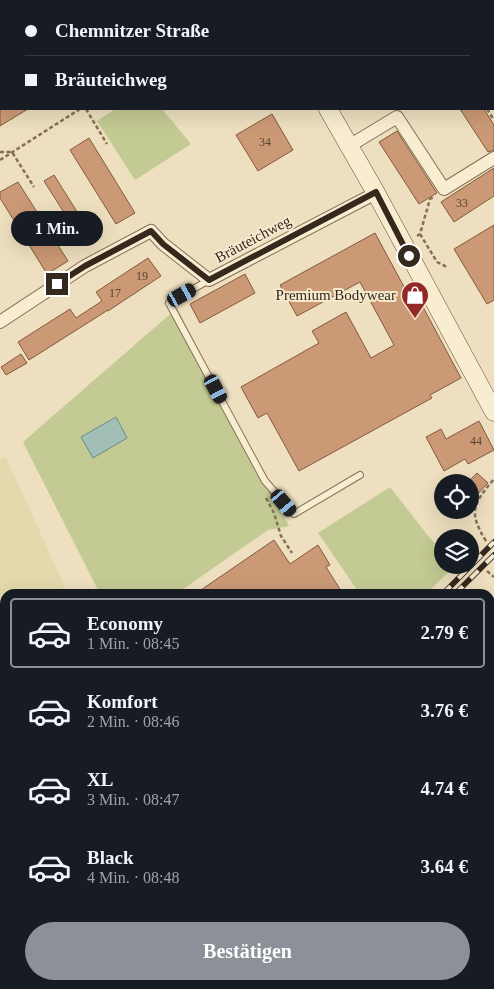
<!DOCTYPE html>
<html lang="de">
<meta charset="utf-8">
<style>
:root{--surface:#171b24;--page:#242831;--text:#f1f3f6;--muted:#9ea1a6;--line:#363941;--accent:#8c9099}
body{margin:0;font-family:Georgia,serif;background:var(--page);color:var(--text);height:100vh;display:flex;flex-direction:column;font-size:19px;white-space:nowrap}
*{box-sizing:border-box;margin:0}
p{font-size:16px;color:var(--muted)}
.icon{flex:none;width:28px;height:28px;fill:none;stroke:currentColor;stroke-width:2;stroke-linecap:round;stroke-linejoin:round}
.map{position:relative;flex:1;overflow:hidden}
.drawer{position:absolute;left:0px;top:589px;width:495px;height:401px;display:flex;flex-direction:column;background:var(--surface);border-radius:15px 15px 0 0;box-shadow:0 5px 20px #0002}
.drawer>*{flex:none}
.hud{position:absolute;left:0px;top:0px;width:495px;height:110px;box-shadow:0 5px 20px #0002;display:grid;align-content:center;height:110px;padding:0 25px;background:var(--surface)}
.controls{position:absolute;left:434px;top:474px;display:grid;gap:10px}
.controls a{display:grid;place-items:center;width:45px;height:45px;border-radius:50%;background:var(--surface);box-shadow:0 5px 20px #0002;font-size:25px}
.end{position:absolute;width:22px;height:22px;margin:-11px;border:6px solid #35281c;background:#fff;box-shadow:0 0 0 2px #fff}
.from{border-radius:50%}
.bubble{position:absolute;height:35px;border-radius:18px;background:var(--surface);box-shadow:0 5px 20px #0002;font-size:16px;font-weight:700;line-height:35px;text-align:center}
.car{position:absolute;width:15px;height:30px;margin:-15px -8px;border-radius:6px;box-shadow:0 0 4px 1px #0007;background:linear-gradient(#222 24%,#8ab4d8 0 40%,#222 0 76%,#8ab4d8 0 86%,#222 0)}
.hud b{display:flex;align-items:center;gap:18px;height:48px;font-size:19px}
.hud b+b{border-top:1px solid var(--line)}
.hud i{width:12px;height:12px;background:var(--text)}
ul{padding:9px 0 0;list-style:none}
li{display:flex;align-items:center;gap:15px;height:70px;margin:0 10px 8px;padding:0 15px;border:2px solid transparent;border-radius:5px}
li div{flex:1}
li b{display:block;font-size:19px}
li em{font-style:normal;font-weight:700}
li.on{border-color:var(--accent)}
li>.icon{width:45px;height:45px;stroke-width:1.5}
.action{display:flex;gap:10px;margin-top:auto;padding:10px 25px}
.action a{flex:1;height:58px;border-radius:30px;background:var(--accent);color:#fff;font-size:20px;font-weight:700;line-height:58px;text-align:center}
.map>svg:first-child{display:block}
.farmland{fill:#e2daac}
.green{fill:#c4ca93}
.water{fill:#a2bfb6;stroke:#698c84}
.building{fill:#cb9975;stroke:#845a3e}
.lines{fill:none;stroke-linecap:round;stroke-linejoin:round}
.lane-casing{stroke:#857057;stroke-width:8}
.street-casing{stroke:#857057;stroke-width:14}
.secondary-casing{stroke:#67513b;stroke-width:19}
.path{stroke:#857057;stroke-width:2.5;stroke-dasharray:4 2.5;stroke-linecap:butt}
.lane{stroke:#f8edd1;stroke-width:6}
.street{stroke:#f8edd1;stroke-width:12}
.secondary{stroke:#f8edd1;stroke-width:18}
.rail-casing{stroke:#35281c;stroke-width:5.5}
.rail{stroke:#f5eace;stroke-width:4;stroke-dasharray:11;stroke-linecap:butt}
.route{stroke:#35281c;stroke-width:6}
.labels{text-anchor:middle;dominant-baseline:central;stroke-width:4;stroke-linejoin:round;paint-order:stroke}
.number-label{font-size:12px;fill:#5a4432}
.street-label{font-size:15px;fill:#35281c;stroke:#f5eace}
.poi-label{font-size:15px;fill:#35281c;stroke:#f5eace;text-anchor:end}
</style>
<div class="map">
<svg width="494" height="989" viewBox="0 0 494 989">
<rect width="100%" height="100%" fill="#eddfbf"/>
<!-- farmland -->
<path class="farmland" d="M6 457 68 594H5V985H23L19 989H0V460Z
M108 985H166L169 989H104Z"/>
<!-- green -->
<path class="green" d="M115 109H162L191 144 135 180 97 121Z
M177 308 289 526 268 530 176 594H100L23 442Z
M390 487 429 537 442 551V565H456L426 594H360L318 533Z
M494 959V989H413L424 985H490V960Z
M308 985H374L376 989H306Z"/>
<!-- water -->
<path class="water" d="M116 417 127 438 93 458 81 437Z"/>
<!-- building -->
<path class="building" d="M0 109H28L0 126Z
M460 109H484L494 125V150L488 152Z
M272 114 293 150 258 171 236 135Z
M397 131 437 193 419 204 379 142Z
M89 138 135 213 116 224 70 150Z
M494 168V196L454 222 441 202Z
M54 175 79 215 70 222 44 181Z
M18 182 68 261 47 274 0 198V192Z
M494 225V300L487 304 454 249Z
M375 233 409 296 415 292 461 378 430 395 432 398 299 471 267 413 258 418 241 387 319 343 312 331 346 312 371 358 394 345 360 282 297 316 280 285Z
M148 258 161 276 108 311V310L29 360 18 342 70 309 76 318 102 301 96 292Z
M245 274 255 293 200 323 190 304Z
M21 354 27 363 6 375 1 367Z
M479 421 494 450 468 464 465 459 444 471 426 437 441 429 446 439Z
M477 473 488 483 476 496 470 490V480Z
M274 540 290 564 318 545 330 565 326 567 343 594H195Z"/>
<g class="lines">
<!-- lane casing -->
<g class="lane-casing">
<path id="lane" d="M209 280 169 303 265 481 294 514 360 475"/>
</g>
<!-- street casing -->
<g class="street-casing">
<path id="street" d="M44 0 45 1
M413 1 415 0
M0 87 1 86
M349 146 397 117 444 189 494 158
M0 322 85 266 151 231 163 244 209 280 376 193
M490 750 494 747
M306 989 308 985"/>
</g>
<!-- secondary casing -->
<g class="secondary-casing">
<path id="secondary" d="M263 0 264 1
M328 109 376 193 494 412"/>
</g>
<!-- path -->
<path class="path" d="M493 1V0
M0 64 1 67
M86 109 107 144
M487 109 494 120
M0 152H12L34 187
M0 160 80 109
M420 234 437 262 447 267
M417 236 420 234 430 199 434 197
M266 498 274 513 281 536 292 553
M486 541C468 512 473 504 494 479
M487 571 494 577
M104 989 108 985"/>
<!-- lane -->
<use href="#lane" class="lane"/>
<!-- street -->
<use href="#street" class="street"/>
<!-- secondary -->
<use href="#secondary" class="secondary"/>
<!-- rail casing -->
<g class="rail-casing">
<path id="rail" d="M443 594 494 542
M455 594 494 555
M47 989 51 985
M61 989 65 985"/>
</g>
<!-- rail -->
<use href="#rail" class="rail"/>
</g>
<g class="lines">
<!-- route -->
<path class="route" d="M57 284 85 266 151 231 163 244 209 280 376 192 409 256"/>
</g>
<!-- icons -->
<defs>
<g id="shop-pin" transform="scale(1.4375)"><path d="M0 17L-7.5 6A9.5 9.5 0 1 1 7.5 6Z" fill="#932829" stroke="#f5eace"/><path d="M-5-2.5h2.3a2.7 3.5 0 0 1 5.4 0H5L5.5 6h-11ZM-1.5-2.5h3a1.5 2.3 0 0 0-3 0Z" fill="#fff"/></g>
</defs>
<g fill-rule="evenodd">
<use href="#shop-pin" x="415" y="295"/>
</g>
<g class="labels">
<!-- number labels -->
<g class="number-label">
<text x="265" y="142">34</text>
<text x="462" y="203">33</text>
<text x="142" y="276">19</text>
<text x="115" y="293">17</text>
<text x="476" y="441">44</text>
</g>
<!-- street labels -->
<g class="street-label">
<text transform="translate(253 239) rotate(-28)">Bräuteichweg</text>
</g>
<!-- poi labels -->
<g class="poi-label">
<text x="396" y="295">Premium Bodywear</text>
</g>
</g>
</svg>
<div class="controls">
<a><svg class="icon" aria-label="locate" viewBox="0 0 24 24"><circle cx="12" cy="12" r="6"/><path d="M12 2v4M12 18v4M2 12h4M18 12h4"/></svg></a>
<a><svg class="icon" aria-label="layers" viewBox="0 0 24 24"><path d="M12 4l9 5-9 5-9-5zM3 14l9 5 9-5"/></svg></a>
</div>
<i class="end from" style="left:409px;top:256px"></i>
<i class="end" style="left:57px;top:284px"></i>
<div class="bubble" style="left:11px;top:211px;width:92px">1 Min.</div>
<i class="car" style="left:182px;top:295px;rotate:61deg"></i>
<i class="car" style="left:216px;top:389px;rotate:152deg"></i>
<i class="car" style="left:284px;top:503px;rotate:140deg"></i>
<div class="hud">
<b><i class="from"></i>Chemnitzer Straße</b>
<b><i></i>Bräuteichweg</b>
</div>
<section class="drawer">
<ul>
<li class="on"><svg class="icon" aria-label="car" viewBox="0 0 24 24"><path d="M5 17H2v-5l4-1 3-4h7l3 4 3 1v5h-3M9 17h6M6 11h13"/><circle cx="7" cy="17" r="2"/><circle cx="17" cy="17" r="2"/></svg><div><b>Economy</b><p>1 Min. · 08:45</p></div><em>2.79 €</em></li>
<li><svg class="icon" aria-label="car" viewBox="0 0 24 24"><path d="M5 17H2v-5l4-1 3-4h7l3 4 3 1v5h-3M9 17h6M6 11h13"/><circle cx="7" cy="17" r="2"/><circle cx="17" cy="17" r="2"/></svg><div><b>Komfort</b><p>2 Min. · 08:46</p></div><em>3.76 €</em></li>
<li><svg class="icon" aria-label="car" viewBox="0 0 24 24"><path d="M5 17H2v-5l4-1 3-4h7l3 4 3 1v5h-3M9 17h6M6 11h13"/><circle cx="7" cy="17" r="2"/><circle cx="17" cy="17" r="2"/></svg><div><b>XL</b><p>3 Min. · 08:47</p></div><em>4.74 €</em></li>
<li><svg class="icon" aria-label="car" viewBox="0 0 24 24"><path d="M5 17H2v-5l4-1 3-4h7l3 4 3 1v5h-3M9 17h6M6 11h13"/><circle cx="7" cy="17" r="2"/><circle cx="17" cy="17" r="2"/></svg><div><b>Black</b><p>4 Min. · 08:48</p></div><em>3.64 €</em></li>
</ul>
<div class="action"><a>Bestätigen</a></div>
</section>
</div>
